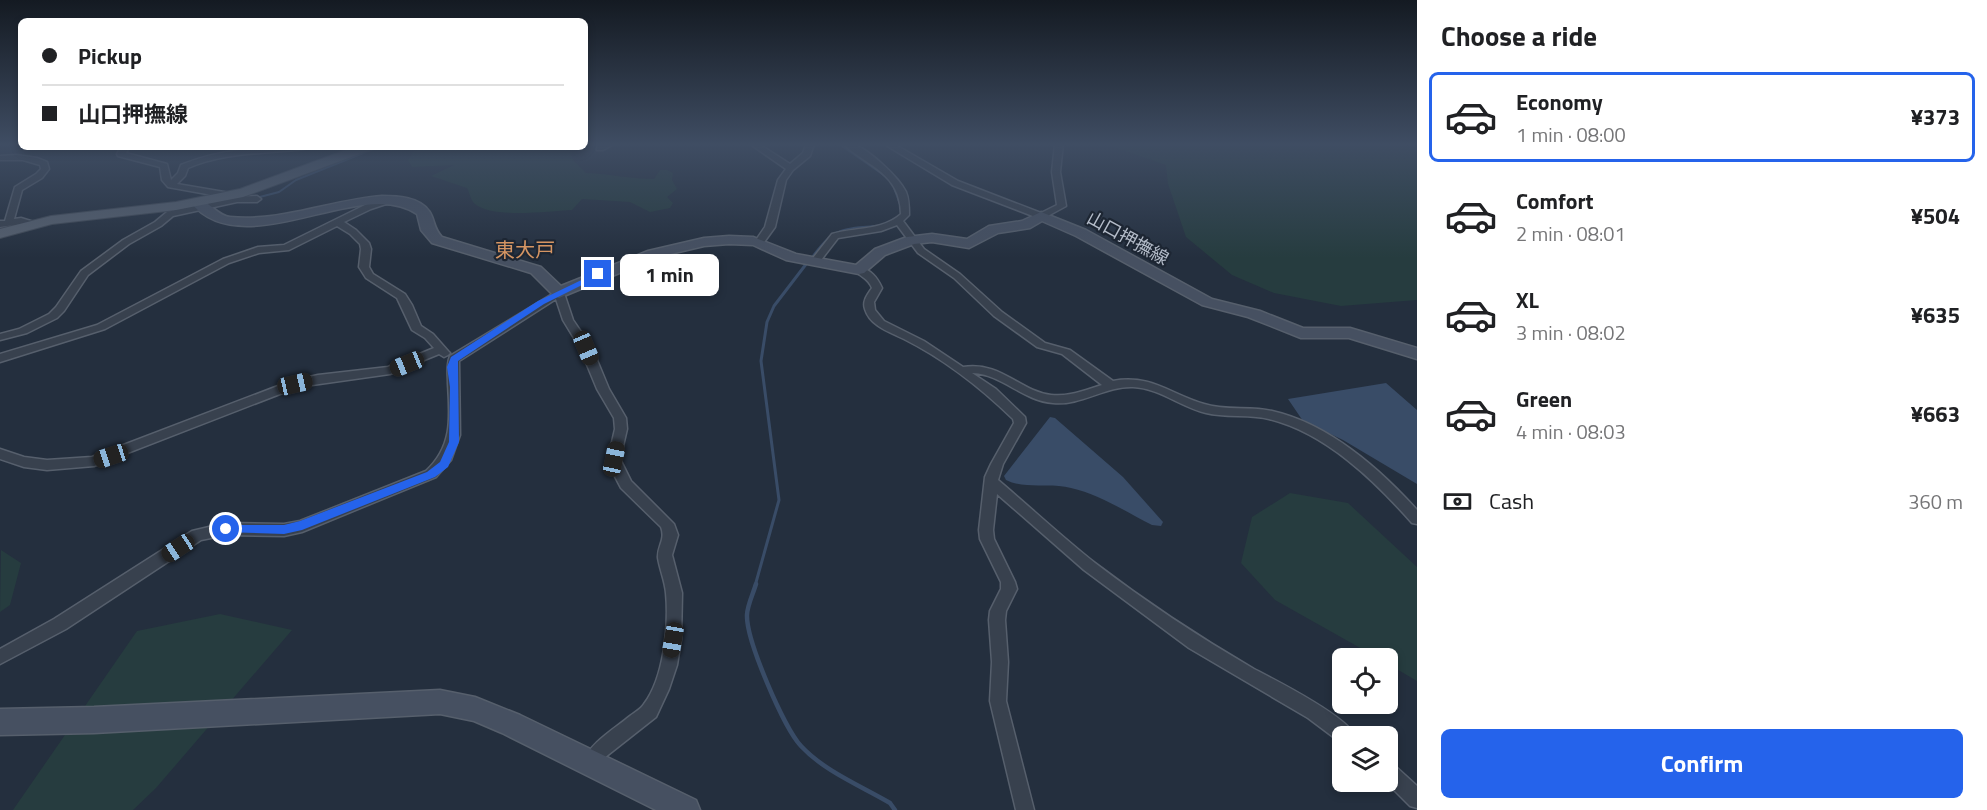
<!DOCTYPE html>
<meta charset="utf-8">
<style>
:root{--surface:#fff;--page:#f6f6f6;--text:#202124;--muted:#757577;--line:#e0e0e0;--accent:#2563eb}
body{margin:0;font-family:"Titillium Web","Noto Sans JP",sans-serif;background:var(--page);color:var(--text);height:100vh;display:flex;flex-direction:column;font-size:22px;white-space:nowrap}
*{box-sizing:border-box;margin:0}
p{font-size:20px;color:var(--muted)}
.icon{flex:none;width:33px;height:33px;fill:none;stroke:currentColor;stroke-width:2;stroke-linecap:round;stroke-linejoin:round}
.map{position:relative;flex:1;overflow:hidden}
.details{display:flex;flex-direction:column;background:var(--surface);width:570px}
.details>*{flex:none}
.top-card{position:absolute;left:18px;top:18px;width:570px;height:132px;border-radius:9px;box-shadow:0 3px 9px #0003;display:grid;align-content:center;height:132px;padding:0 24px;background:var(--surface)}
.controls{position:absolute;left:1332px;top:648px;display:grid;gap:12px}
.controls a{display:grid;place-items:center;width:66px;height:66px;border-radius:9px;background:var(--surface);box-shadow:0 3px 9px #0003;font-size:30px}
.end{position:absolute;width:27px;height:27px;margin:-14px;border:8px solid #2563eb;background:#fff;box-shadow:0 0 0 3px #fff}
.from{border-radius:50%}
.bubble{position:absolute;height:42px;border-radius:9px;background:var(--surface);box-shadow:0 3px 9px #0003;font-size:20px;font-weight:700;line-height:42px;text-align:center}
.car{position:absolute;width:18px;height:36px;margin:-18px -9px;border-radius:8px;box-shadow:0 0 4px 2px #0007;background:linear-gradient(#222 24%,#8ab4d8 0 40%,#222 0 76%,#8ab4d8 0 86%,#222 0)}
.top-card b{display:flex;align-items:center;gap:21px;height:57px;font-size:22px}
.top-card b+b{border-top:2px solid var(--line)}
.top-card i{width:15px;height:15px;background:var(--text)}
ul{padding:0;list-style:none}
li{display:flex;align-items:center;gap:18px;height:90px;margin:0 12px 9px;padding:0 12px;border:3px solid transparent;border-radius:9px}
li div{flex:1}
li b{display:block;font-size:22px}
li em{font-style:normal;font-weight:700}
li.active{border-color:var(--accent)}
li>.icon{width:54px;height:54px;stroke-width:1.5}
h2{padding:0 24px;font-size:27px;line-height:72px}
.pay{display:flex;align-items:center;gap:15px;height:66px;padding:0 24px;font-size:22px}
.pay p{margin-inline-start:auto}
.cta{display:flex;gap:12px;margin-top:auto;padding:12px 24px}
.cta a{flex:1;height:69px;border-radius:9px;background:var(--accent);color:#fff;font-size:24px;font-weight:700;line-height:69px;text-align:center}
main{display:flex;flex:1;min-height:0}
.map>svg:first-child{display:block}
.green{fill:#263c3f}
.water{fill:#394c67}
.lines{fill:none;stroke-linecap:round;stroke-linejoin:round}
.stream-far2{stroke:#394c67;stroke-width:2}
.stream-far1{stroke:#394c67;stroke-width:3}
.stream{stroke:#394c67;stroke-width:4.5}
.street-casing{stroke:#565f6c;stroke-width:3}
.secondary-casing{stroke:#565f6c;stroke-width:3}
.primary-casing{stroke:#414a57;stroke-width:2}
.street{fill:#38414e;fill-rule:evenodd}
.secondary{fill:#465061;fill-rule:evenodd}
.primary{fill:#56606e;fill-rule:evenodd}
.route{fill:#2563eb}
.labels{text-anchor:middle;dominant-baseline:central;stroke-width:4.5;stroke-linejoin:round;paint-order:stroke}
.far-street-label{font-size:18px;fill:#b4bcc9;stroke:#1d2633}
.far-quarter-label{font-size:20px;fill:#d59563;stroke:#1d2633}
</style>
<main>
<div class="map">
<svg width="1417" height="810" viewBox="0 0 1417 810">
<rect width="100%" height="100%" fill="#242f3e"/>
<!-- green -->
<path class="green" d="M1105 144H1403L1417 150V300L1341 306 1274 293 1232 275 1186 237 1168 184 1166 165Z
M423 147H568L573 160 586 173C609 174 631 179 654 179L660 170H667L673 173 672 180 677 189 667 197 673 203 670 208 650 212 630 202 582 199 572 210C549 211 493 219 475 204 471 201 470 194 467 188L431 176 454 165 412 167 408 160 413 152Z
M1290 493 1348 503 1417 567V681L1388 664V658H1378L1275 600 1241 563 1252 517Z
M1 550 21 563 10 605 0 612Z
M220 614 292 630 156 788 133 810H13L137 631Z"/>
<!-- water -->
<path class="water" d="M1386 383 1417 410V484L1343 440 1303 421 1288 399Z
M1050 417 1055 418 1123 477 1163 522 1161 526 1152 525C1126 512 1099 494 1071 488 1050 482 1026 490 1006 480L1004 476Z"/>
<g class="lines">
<!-- stream-far2 -->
<path class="stream-far2" d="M839 144 888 178
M893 185 901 207
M256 198 279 192 296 180 378 147
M809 261C834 228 837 229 878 226"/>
<!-- stream-far1 -->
<path class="stream-far1" d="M755 586 779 500 761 361 767 322 774 306 810 259"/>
<!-- stream -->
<path class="stream" d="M756 584C753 594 747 606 747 615 746 640 784 728 801 746 824 771 861 786 890 803L895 810"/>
<!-- street casing -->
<g class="street-casing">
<path id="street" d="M603 144H614L603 150H597V146Z
M750 144H759L790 164 803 153 806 144H814L810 156 793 170 786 180 775 227 762 245 759 246 754 243 765 227 778 180 786 169Z
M843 144C844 144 852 144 853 144 868 149 899 177 906 192 909 199 909 207 909 215L903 221 924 249 960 274 1002 312 1045 343 1070 350 1113 381C1151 374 1170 394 1204 404 1226 411 1249 406 1272 411 1329 424 1379 468 1417 510V524L1412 523C1375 481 1326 433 1269 419 1249 414 1227 418 1206 413 1181 407 1159 388 1133 387 1105 386 1081 406 1053 403 1023 401 1002 374 972 373L996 389 1025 417 1026 423 1003 464 998 480C1030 507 1062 537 1095 563 1146 602 1199 637 1254 669 1275 680 1348 717 1355 736H1342V743L1340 742 1308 718 1189 648 1084 570 997 494 993 530 994 539 1015 582 1017 589 1006 611 1005 620 1008 662 1006 701 1034 810H1016L990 701 992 662 989 620 990 611 1001 589V582L980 539 979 530 985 477 991 464 1014 423 1013 419C981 388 944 359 904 339 890 332 870 326 865 309 862 301 868 294 872 288 868 278 861 277 854 270L859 267C871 270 877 277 882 288L874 302 875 310 884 321 924 341 963 367C1001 361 1019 391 1051 395 1070 397 1085 390 1102 385L1062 354 1037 347 994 316 954 278 918 253 897 225 881 231 838 238 818 264H812L810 262 832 234C855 227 882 231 901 214 900 173 869 167 843 144Z
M884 144H894L958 181 1041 213 1057 205 1052 172 1055 144H1063L1060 172 1066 206 1044 218H1038L952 185Z
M121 147H129L126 153 167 164 171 180 178 173 181 165C221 148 265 147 308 147L304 149C265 154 224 152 188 168L185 176 177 184 230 193 233 194V197L257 196 261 199 257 202H237L173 216 161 226 129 244 88 275 64 311 57 318 27 333 0 340V334L19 329 49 314 56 307 81 271 123 240 155 222 167 212 229 198 168 187 162 180 160 167 118 156 117 154Z
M17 155 37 158 47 162 49 169 42 178 22 190 14 219 21 218 34 222V226L21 224 0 227V221H5L15 187 36 174 41 169 40 165 23 160H0V156Z
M386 198 390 201 389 203 371 209 344 222 356 230 369 243 371 249 369 267 373 274 405 294 412 305 421 326 433 334 448 351 450 353 448 355 444 357 439 354 390 374 298 387 94 466 47 470 24 467 0 459V449L24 457 47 460 92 457 291 381 318 375 388 367 434 348 425 338 412 330 397 298 366 278 359 267 361 249 360 244 350 234 337 226 289 250 259 253 229 263 105 329 0 362V354L97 325 223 259 258 247 284 245 365 205Z
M559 290 564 293 573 320 592 348 609 389 626 418 627 429 620 459 631 481 674 524 678 535 672 555 682 593 681 640 677 665 669 689 656 717 604 758 597 769 591 772 585 769 582 763C591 742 613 730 630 716 635 712 641 709 644 704 664 678 669 625 666 593 665 581 660 570 658 558 657 546 666 540 661 527L621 488 610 467 608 459 615 429 614 418 597 389 580 348 563 320 556 299 459 361 460 435 451 460 436 477 302 532 284 536 226 535 201 540 66 629 0 664V649L54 619 192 531 226 523 284 524 300 521 426 471C453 446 450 417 448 384 448 374 446 365 450 356Z
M1388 762 1394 765 1417 786V808L1410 806 1386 782H1388Z"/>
</g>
<!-- secondary casing -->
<g class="secondary-casing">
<path id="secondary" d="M382 196C397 196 419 197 429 211 435 219 433 228 442 237L541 267 561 286 648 251 704 238 729 236 753 237 796 254 856 265 875 249 907 237 932 234 967 239 989 226 1022 221 1041 212 1086 230 1212 299 1260 311 1303 328H1350L1417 348V359L1349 338H1301L1248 317 1202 305 1076 236 1042 221 1030 228 998 233 969 248 932 242 914 244 885 255 864 273 859 274 786 260 753 245 729 244 704 246 658 257 559 298 554 296 531 273 432 243 421 230 417 214C362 175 245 266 191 203L198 199C210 202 218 216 230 217 282 222 331 200 382 196Z
M440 690 475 697 520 715 696 800 700 810H656L502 733 474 721 440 714 94 733 0 735V709L94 707Z"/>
</g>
<!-- primary casing -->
<g class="primary-casing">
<path id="primary" d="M354 147H372L370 150 243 197 176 210 52 224 0 238V229L51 216 176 202 240 189Z"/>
</g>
<!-- street -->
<use href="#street" class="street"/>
<!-- secondary -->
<use href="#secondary" class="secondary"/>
<!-- primary -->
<use href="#primary" class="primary"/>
</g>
<!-- sky -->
<linearGradient id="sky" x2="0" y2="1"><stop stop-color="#141a22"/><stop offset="0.56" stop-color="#3f4d63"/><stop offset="1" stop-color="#3f4d63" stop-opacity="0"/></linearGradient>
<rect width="1417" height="258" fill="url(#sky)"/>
<!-- route -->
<path class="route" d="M598 272 602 274 600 276 544 304 458 361 459 442 448 467 435 477 302 530 284 534 222 532V526L226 525H284L300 521 427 472 440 462 449 442 450 387 447 367 451 357 538 301Z"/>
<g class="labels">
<!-- far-street labels -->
<g class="far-street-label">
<text transform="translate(1128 238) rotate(29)">山口押撫線</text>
</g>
<!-- far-quarter labels -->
<g class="far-quarter-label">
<text x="525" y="249">東大戸</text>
</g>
</g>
</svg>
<div class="controls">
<a><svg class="icon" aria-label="locate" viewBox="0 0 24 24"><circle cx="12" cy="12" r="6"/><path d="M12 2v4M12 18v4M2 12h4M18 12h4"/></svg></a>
<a><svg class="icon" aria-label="layers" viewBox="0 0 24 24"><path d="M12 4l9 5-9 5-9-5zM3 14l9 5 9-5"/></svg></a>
</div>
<i class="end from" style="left:226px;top:529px"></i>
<i class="end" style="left:598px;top:274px"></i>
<div class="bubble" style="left:620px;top:254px;width:99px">1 min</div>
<i class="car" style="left:586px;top:348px;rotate:157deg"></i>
<i class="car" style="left:407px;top:364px;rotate:248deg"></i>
<i class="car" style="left:295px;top:384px;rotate:77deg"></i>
<i class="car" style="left:111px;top:456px;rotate:252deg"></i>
<i class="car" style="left:614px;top:459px;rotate:12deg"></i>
<i class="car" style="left:178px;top:548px;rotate:237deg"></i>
<i class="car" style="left:673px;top:640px;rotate:190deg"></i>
<div class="top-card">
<b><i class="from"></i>Pickup</b>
<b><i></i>山口押撫線</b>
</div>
</div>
<section class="details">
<h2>Choose a ride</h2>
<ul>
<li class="active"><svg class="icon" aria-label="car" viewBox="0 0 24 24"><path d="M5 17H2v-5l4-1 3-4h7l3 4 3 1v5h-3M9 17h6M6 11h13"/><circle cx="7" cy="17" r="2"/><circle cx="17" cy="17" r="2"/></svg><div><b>Economy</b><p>1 min · 08:00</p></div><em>¥373</em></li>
<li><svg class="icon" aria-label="car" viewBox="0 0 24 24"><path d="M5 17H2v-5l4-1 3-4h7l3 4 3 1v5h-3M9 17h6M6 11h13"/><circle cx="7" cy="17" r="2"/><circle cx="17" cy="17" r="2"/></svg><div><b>Comfort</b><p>2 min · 08:01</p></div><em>¥504</em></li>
<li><svg class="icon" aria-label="car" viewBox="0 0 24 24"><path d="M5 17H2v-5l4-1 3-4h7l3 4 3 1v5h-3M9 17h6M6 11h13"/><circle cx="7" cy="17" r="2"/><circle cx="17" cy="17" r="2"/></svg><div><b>XL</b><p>3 min · 08:02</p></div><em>¥635</em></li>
<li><svg class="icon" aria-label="car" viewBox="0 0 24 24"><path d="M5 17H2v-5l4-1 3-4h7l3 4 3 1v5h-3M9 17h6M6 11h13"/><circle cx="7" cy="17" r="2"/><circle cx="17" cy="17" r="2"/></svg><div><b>Green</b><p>4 min · 08:03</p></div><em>¥663</em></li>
</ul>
<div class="pay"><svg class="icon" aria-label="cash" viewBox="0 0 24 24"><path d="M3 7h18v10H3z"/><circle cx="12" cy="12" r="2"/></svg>Cash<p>360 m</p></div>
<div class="cta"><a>Confirm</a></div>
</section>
</main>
